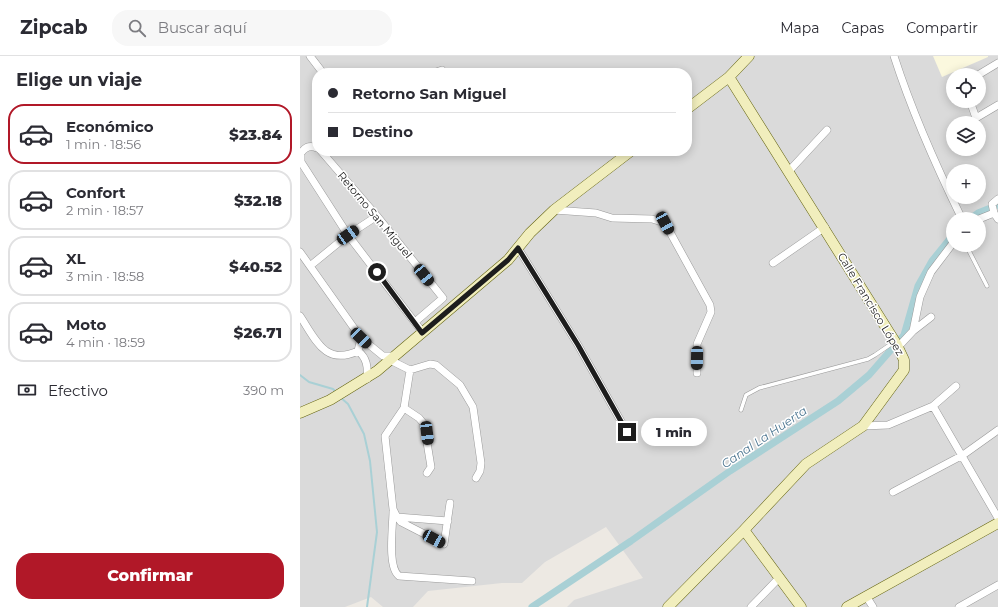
<!DOCTYPE html>
<html lang="es">
<meta charset="utf-8">
<style>
:root{--surface:#fff;--page:#f7f7f7;--text:#2b2b33;--muted:#7c7c81;--line:#e1e1e2;--accent:#b11828}
body{margin:0;font-family:Montserrat,sans-serif;background:var(--page);color:var(--text);height:100vh;display:flex;flex-direction:column;font-size:15px;white-space:nowrap}
*{box-sizing:border-box;margin:0}
p{font-size:13px;color:var(--muted)}
.icon{flex:none;width:22px;height:22px;fill:none;stroke:currentColor;stroke-width:2;stroke-linecap:round;stroke-linejoin:round}
.map{position:relative;flex:1;overflow:hidden}
.drawer{display:flex;flex-direction:column;background:var(--surface);width:300px}
.drawer>*{flex:none}
.top-card{position:absolute;left:12px;top:12px;width:380px;height:88px;border-radius:16px;box-shadow:0 2px 10px #0003;display:grid;align-content:center;height:88px;padding:0 16px;background:var(--surface)}
.buttons{position:absolute;left:646px;top:12px;display:grid;gap:8px}
.buttons a{display:grid;place-items:center;width:40px;height:40px;border-radius:50%;background:var(--surface);box-shadow:0 2px 10px #0003;font-size:20px}
.end{position:absolute;width:18px;height:18px;margin:-9px;border:5px solid #1d1d1d;background:#fff;box-shadow:0 0 0 2px #fff}
.from{border-radius:50%}
.bubble{position:absolute;height:28px;border-radius:14px;background:var(--surface);box-shadow:0 2px 10px #0003;font-size:13px;font-weight:800;line-height:28px;text-align:center}
.car{position:absolute;width:12px;height:24px;margin:-12px -6px;border-radius:5px;box-shadow:0 0 3px 1px #0007;background:linear-gradient(#222 24%,#8ab4d8 0 40%,#222 0 76%,#8ab4d8 0 86%,#222 0)}
.top-card b{display:flex;align-items:center;gap:14px;height:38px;font-size:15px}
.top-card b+b{border-top:1px solid var(--line)}
.top-card i{width:10px;height:10px;background:var(--text)}
ul{padding:0;list-style:none}
li{display:flex;align-items:center;gap:12px;height:60px;margin:0 8px 6px;padding:0 8px;border:2px solid var(--line);border-radius:16px}
li div{flex:1}
li b{display:block;font-size:15px}
li em{font-style:normal;font-weight:800}
li.active{border-color:var(--accent)}
li>.icon{width:36px;height:36px;stroke-width:1.5}
h2{padding:0 16px;font-size:18px;line-height:48px}
.pay{display:flex;align-items:center;gap:10px;height:44px;padding:0 16px;font-size:15px}
.pay p{margin-inline-start:auto}
.primary-button{display:flex;gap:8px;margin-top:auto;padding:8px 16px}
.primary-button a{flex:1;height:46px;border-radius:16px;background:var(--accent);color:#fff;font-size:16px;font-weight:800;line-height:46px;text-align:center}
header{display:flex;align-items:center;gap:24px;box-sizing:border-box;height:56px;padding:0 20px;background:var(--surface);border-bottom:1px solid var(--line)}
header strong{font-size:19px}
nav{display:flex;gap:22px;margin-inline-start:auto;font-size:14px}
.search{width:280px;height:36px;background:var(--page);display:flex;align-items:center;gap:10px;box-sizing:border-box;padding:0 14px;border-radius:16px;color:var(--muted);font-size:15px}
main{display:flex;flex:1;min-height:0}
.map>svg:first-child{display:block}
.residential{fill:#dadada;fill-rule:evenodd}
.education{fill:#fbf8de}
.lines{fill:none;stroke-linecap:round;stroke-linejoin:round}
.stream{stroke:#a9d0d5;stroke-width:2}
.canal{stroke:#a9d0d5;stroke-width:7}
.lane-casing{stroke:#9a9a9a;stroke-width:4.5}
.street-casing{stroke:#9a9a9a;stroke-width:8}
.secondary-casing{stroke:#656512;stroke-width:11}
.lane{stroke:#fff;stroke-width:3.5}
.street{stroke:#fff;stroke-width:7}
.secondary{stroke:#f1eebd;stroke-width:10}
.route{stroke:#1d1d1d;stroke-width:5}
.labels{text-anchor:middle;dominant-baseline:central;stroke-width:3;stroke-linejoin:round;paint-order:stroke}
.street-label{font-size:11px;fill:#1d1d1d;stroke:#fff}
.water-label{font-size:12px;font-style:italic;fill:#4e7792;stroke:#fff}
</style>
<header>
<strong>Zipcab</strong>
<div class="search"><svg class="icon" aria-label="search" viewBox="0 0 24 24"><circle cx="10" cy="10" r="6"/><path d="M15 15l6 6"/></svg>Buscar aquí</div>
<nav><a>Mapa</a><a>Capas</a><a>Compartir</a></nav>
</header>
<main>
<section class="drawer">
<h2>Elige un viaje</h2>
<ul>
<li class="active"><svg class="icon" aria-label="car" viewBox="0 0 24 24"><path d="M5 17H2v-5l4-1 3-4h7l3 4 3 1v5h-3M9 17h6M6 11h13"/><circle cx="7" cy="17" r="2"/><circle cx="17" cy="17" r="2"/></svg><div><b>Económico</b><p>1 min · 18:56</p></div><em>$23.84</em></li>
<li><svg class="icon" aria-label="car" viewBox="0 0 24 24"><path d="M5 17H2v-5l4-1 3-4h7l3 4 3 1v5h-3M9 17h6M6 11h13"/><circle cx="7" cy="17" r="2"/><circle cx="17" cy="17" r="2"/></svg><div><b>Confort</b><p>2 min · 18:57</p></div><em>$32.18</em></li>
<li><svg class="icon" aria-label="car" viewBox="0 0 24 24"><path d="M5 17H2v-5l4-1 3-4h7l3 4 3 1v5h-3M9 17h6M6 11h13"/><circle cx="7" cy="17" r="2"/><circle cx="17" cy="17" r="2"/></svg><div><b>XL</b><p>3 min · 18:58</p></div><em>$40.52</em></li>
<li><svg class="icon" aria-label="car" viewBox="0 0 24 24"><path d="M5 17H2v-5l4-1 3-4h7l3 4 3 1v5h-3M9 17h6M6 11h13"/><circle cx="7" cy="17" r="2"/><circle cx="17" cy="17" r="2"/></svg><div><b>Moto</b><p>4 min · 18:59</p></div><em>$26.71</em></li>
</ul>
<div class="pay"><svg class="icon" aria-label="cash" viewBox="0 0 24 24"><path d="M3 7h18v10H3z"/><circle cx="12" cy="12" r="2"/></svg>Efectivo<p>390 m</p></div>
<div class="primary-button"><a>Confirmar</a></div>
</section>
<div class="map">
<svg width="698" height="551" viewBox="0 0 698 551">
<rect width="100%" height="100%" fill="#ede9e3"/>
<!-- residential -->
<path class="residential" d="M0 0H698V551H267L274 544 343 522 306 471 245 506 222 527H202L128 535 113 551H83L71 541 45 551H0ZM17 17H387V95H17ZM653 19H679V45H653ZM653 67H679V93H653ZM653 115H679V141H653ZM653 163H679V189H653Z"/>
<!-- education -->
<path class="education" d="M633 0H688V1L642 21Z"/>
<g class="lines">
<!-- stream -->
<path class="stream" d="M0 319 9 326 33 333 36 336
M40 341 48 348 64 378 70 405 77 476 67 551"/>
<!-- canal -->
<path class="canal" d="M670 163 678 157 698 149
M232 551 331 485 430 415 538 345 569 319 604 279 618 230 632 205 653 179"/>
<!-- lane casing -->
<g class="lane-casing">
<path id="lane" d="M666 189 687 230
M441 354 446 339 459 332 568 303 575 299 594 286"/>
</g>
<!-- street casing -->
<g class="street-casing">
<path id="street" d="M10 0 23 17
M594 0C612 56 636 110 662 163
M133 17 142 14
M678 19 698 7
M670 45 676 62 698 49
M17 92C10 89 5 91 1 97V106L48 179 123 277
M21 95 77 160 143 242 115 266
M489 115 527 74
M698 143 692 148 694 157 698 163
M254 154 296 157 312 162 352 163 365 167 410 249 411 256 397 288V317
M679 163 694 157
M218 192 278 289 327 376
M0 196 61 282 83 300H95
M473 207 525 171
M10 210 48 179 77 160
M0 260C16 284 25 310 58 295L61 282
M613 275 631 261
M598 291 613 275 620 241 631 216 653 187
M58 295C67 302 68 311 67 323
M90 304 110 314 130 308 136 309 160 329 173 351 181 407 180 415 176 422
M110 314 104 352 85 380 93 453 97 461 101 466 144 488 150 447
M633 350 698 462
M104 352 119 362 124 368 131 411 127 417
M563 370 588 369 633 350 656 330
M593 436 663 399 698 374
M93 455C93 470 87 511 99 520L172 525
M97 461 148 465
M566 540 573 551
M451 551 479 522
M659 551 698 529"/>
</g>
<!-- secondary casing -->
<g class="secondary-casing">
<path id="secondary" d="M387 53 429 21 449 0
M0 357 30 344 77 315 208 204 230 177 254 154 331 95
M444 474 501 551
M368 551 444 474 506 408 563 370 604 314V304L597 289 429 21
M547 551 698 467"/>
</g>
<!-- lane -->
<use href="#lane" class="lane"/>
<!-- street -->
<use href="#street" class="street"/>
<!-- secondary -->
<use href="#secondary" class="secondary"/>
</g>
<g class="lines">
<!-- route -->
<path class="route" d="M77 216 122 277 208 204 218 192 278 289 327 376"/>
</g>
<g class="labels">
<!-- street labels -->
<g class="street-label">
<text transform="translate(75 159) rotate(50)">Retorno San Miguel</text>
<text transform="translate(571 248) rotate(59)">Calle Francisco López</text>
</g>
<!-- water labels -->
<g class="water-label">
<text transform="translate(464 381) rotate(-34)">Canal La Huerta</text>
</g>
</g>
</svg>
<div class="buttons">
<a><svg class="icon" aria-label="locate" viewBox="0 0 24 24"><circle cx="12" cy="12" r="6"/><path d="M12 2v4M12 18v4M2 12h4M18 12h4"/></svg></a>
<a><svg class="icon" aria-label="layers" viewBox="0 0 24 24"><path d="M12 4l9 5-9 5-9-5zM3 14l9 5 9-5"/></svg></a>
<a>+</a>
<a>−</a>
</div>
<i class="end from" style="left:77px;top:216px"></i>
<i class="end" style="left:327px;top:376px"></i>
<div class="bubble" style="left:341px;top:362px;width:66px">1 min</div>
<i class="car" style="left:365px;top:167px;rotate:152deg"></i>
<i class="car" style="left:48px;top:179px;rotate:55deg"></i>
<i class="car" style="left:124px;top:219px;rotate:141deg"></i>
<i class="car" style="left:61px;top:282px;rotate:134deg"></i>
<i class="car" style="left:397px;top:302px;rotate:181deg"></i>
<i class="car" style="left:127px;top:377px;rotate:173deg"></i>
<i class="car" style="left:134px;top:483px;rotate:118deg"></i>
<div class="top-card">
<b><i class="from"></i>Retorno San Miguel</b>
<b><i></i>Destino</b>
</div>
</div>
</main>
